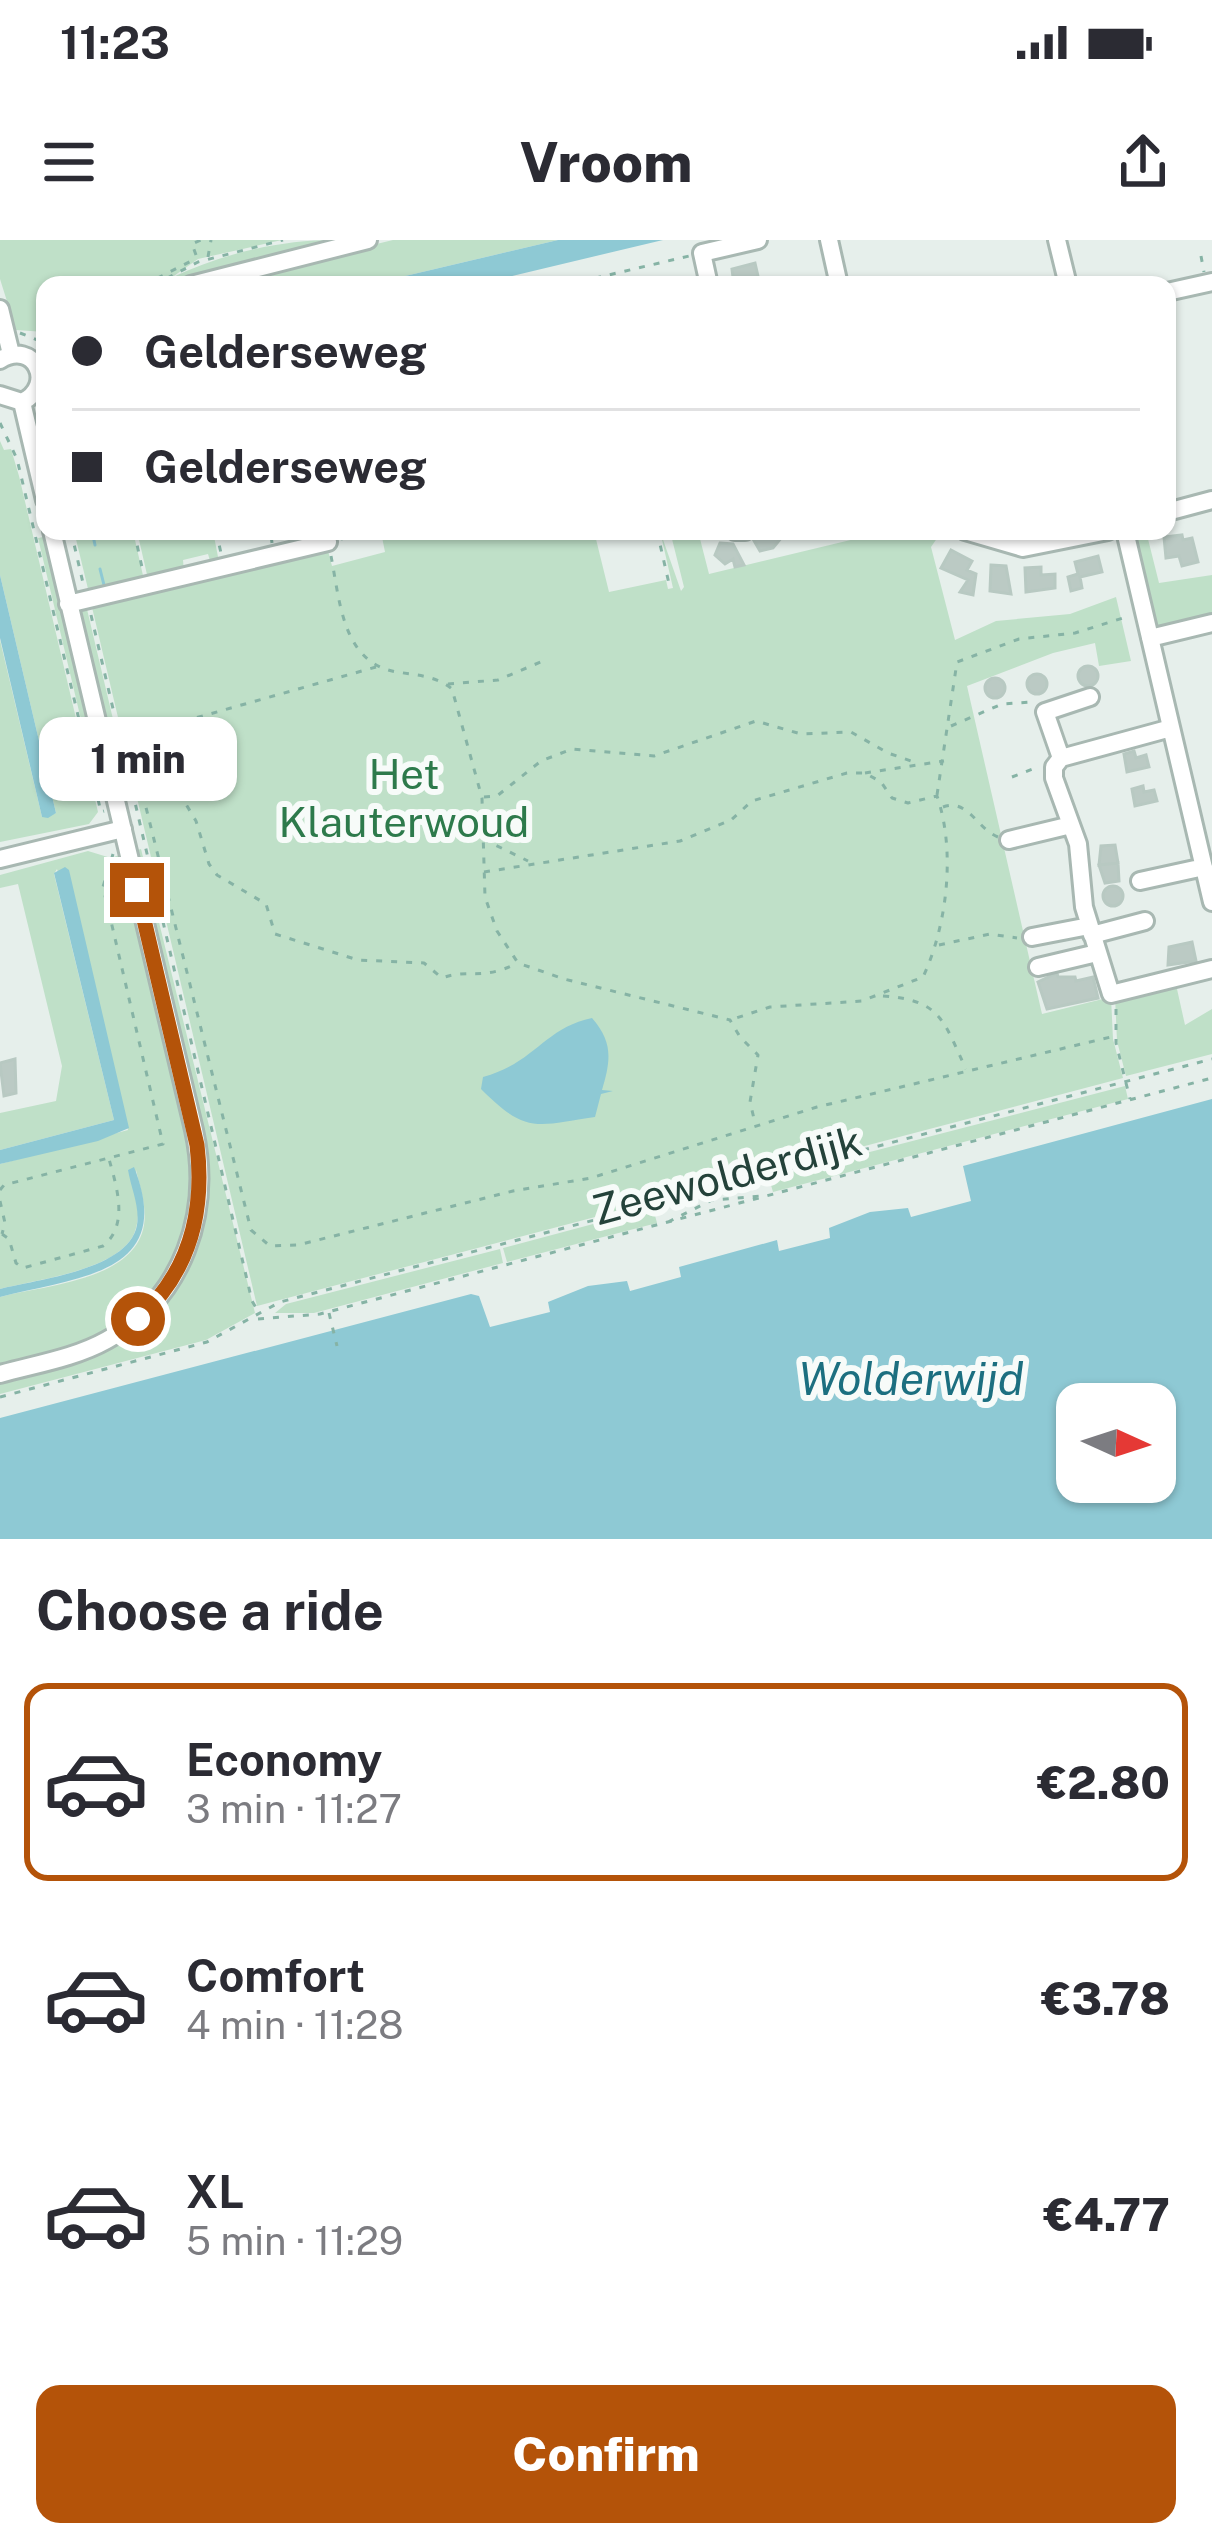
<!DOCTYPE html>
<meta charset="utf-8">
<style>
:root{--surface:#fff;--page:#f2f2f3;--text:#2b2b33;--muted:#7c7c81;--line:#e1e1e2;--accent:#b45309}
body{margin:0;font-family:"Public Sans",sans-serif;background:var(--page);color:var(--text);height:100vh;display:flex;flex-direction:column;font-size:45px;white-space:nowrap}
*{box-sizing:border-box;margin:0}
p{font-size:39px;color:var(--muted)}
.icon{flex:none;width:66px;height:66px;fill:none;stroke:currentColor;stroke-width:2;stroke-linecap:round;stroke-linejoin:round}
.map{position:relative;height:1299px;overflow:hidden}
.drawer{display:flex;flex-direction:column;background:var(--surface);flex:1}
.drawer>*{flex:none}
.top-card{position:absolute;left:36px;top:36px;width:1140px;height:264px;border-radius:24px;box-shadow:0 3px 9px #0004;display:grid;align-content:center;height:264px;padding:0 36px;background:var(--surface)}
.needle{width:78px;rotate:93deg}
.buttons{position:absolute;left:1056px;top:1143px;display:grid;gap:24px}
.buttons a{display:grid;place-items:center;width:120px;height:120px;border-radius:24px;background:var(--surface);box-shadow:0 3px 9px #0004;font-size:60px}
.end{position:absolute;width:54px;height:54px;margin:-27px;border:15px solid #b45309;background:#fff;box-shadow:0 0 0 6px #fff}
.from{border-radius:50%}
.bubble{position:absolute;height:84px;border-radius:24px;background:var(--surface);box-shadow:0 3px 9px #0004;font-size:39px;font-weight:800;line-height:84px;text-align:center}
.top-card b{display:flex;align-items:center;gap:42px;height:114px;font-size:45px}
.top-card b+b{border-top:3px solid var(--line)}
.top-card i{width:30px;height:30px;background:var(--text)}
ul{padding:0;list-style:none}
li{display:flex;align-items:center;gap:36px;height:198px;margin:0 24px 18px;padding:0 12px;border:6px solid transparent;border-radius:24px}
li div{flex:1}
li b{display:block;font-size:45px}
li em{font-style:normal;font-weight:800}
li.current{border-color:var(--accent)}
li>.icon{width:108px;height:108px;stroke-width:1.5}
h2{padding:0 36px;font-size:54px;line-height:144px}
.cta{display:flex;gap:24px;margin-top:auto;padding:24px 36px}
.cta a{flex:1;height:138px;border-radius:24px;background:var(--accent);color:#fff;font-size:48px;font-weight:800;line-height:138px;text-align:center}
.status{display:flex;justify-content:space-between;align-items:center;height:84px;padding:0 60px;background:var(--surface);direction:ltr}
.status svg{height:33px;fill:currentColor}
header{display:flex;justify-content:space-between;align-items:center;height:156px;padding:0 36px;background:var(--surface);font-size:54px;font-weight:800}
.map>svg:first-child{display:block}
.green{fill:#bfe0c8}
.water{fill:#8ec9d4;fill-rule:evenodd}
.lines{fill:none;stroke-linecap:round;stroke-linejoin:round}
.stream{stroke:#8ec9d4;stroke-width:3}
.building{fill:#bbcac4;stroke:#b8c9c2;stroke-width:3}
.minor-casing{stroke:#a8b8b2;stroke-width:22}
.path{stroke:#86b3a5;stroke-width:3;stroke-dasharray:6 9;stroke-linecap:butt}
.minor{stroke:#fff;stroke-width:16}
.route{stroke:#b45309;stroke-width:15}
.labels{text-anchor:middle;dominant-baseline:central;stroke-width:12;stroke-linejoin:round;paint-order:stroke}
.park-label{font-size:42px;fill:#2d7a4b;stroke:#f7fbf9}
.street-label{font-size:42px;fill:#24423a;stroke:#f7fbf9}
.water-label{font-size:45px;font-style:italic;fill:#1c6f80;stroke:#f7fbf9}
</style>
<div class="status"><b>11:23</b><svg viewBox="0 0 49 12"><path d="M0 12V9h3v3zM5 12V6h3v6zM10 12V3h3v9zM15 12V0h3v12zM26 1h20v11H26zM47 4h2v5h-2z"/></svg></div>
<header><svg class="icon" aria-label="menu" viewBox="0 0 24 24"><path d="M4 6h16M4 12h16M4 18h16"/></svg>Vroom<svg class="icon" aria-label="share" viewBox="0 0 24 24"><path d="M12 15V3M7 8l5-5 5 5M5 13v7h14v-7"/></svg></header>
<div class="map">
<svg width="1212" height="1299" viewBox="0 0 1212 1299">
<rect width="100%" height="100%" fill="#e6efeb"/>
<!-- green -->
<path class="green" d="M0 0H282L198 19 171 38C221 14 279 0 334 0L232 24 172 45H45V92L16 90 0 39Z
M393 0H558L367 45H208Z
M0 201 4 210 11 209 19 236 98 572 89 584 0 602V400L42 577 56 573 0 335Z
M74 291H133L144 340 89 353Z
M137 291H213L219 322 211 324 208 314 183 320 184 331 148 339Z
M386 291H548L550 297 594 291 609 352 666 340 668 349 673 348 660 291 681 351 684 347 670 291H698L709 334 888 291H937L940 294 931 307 955 400 996 381 1070 374 1116 357 1131 421 1099 426 1095 403 1053 413 967 446 1042 774 1111 757 1113 799 1123 838 257 1066 91 363 327 307 332 326 385 312 381 292Z
M1134 291H1146L1159 343 1212 335V380L1179 388 1176 381 1162 385V390L1155 386Z
M48 296 102 527 96 543 38 298Z
M86 365 126 534 114 522 79 376Z
M141 609 255 1073 206 1100 0 1154V1141L79 1119 161 1066 187 1029 202 988 206 921 134 611Z
M88 611 111 618 122 614 193 918 189 989 164 1041 131 1076 91 1101 0 1128V1057C44 1045 135 1041 144 985 147 967 140 947 136 930 136 948 141 970 136 988 126 1030 37 1039 0 1049V924L128 890 57 629 54 634 114 880 0 910V873L56 861 62 826 18 644 0 648V635Z
M1175 740 1185 785 1212 769V814L1126 836 1117 801 1115 756Z
M1125 846 1128 859 773 952 769 938Z
M653 968 657 983 507 1022 503 1008Z
M500 1009 503 1023 314 1073H275L286 1064Z"/>
<!-- water -->
<path class="water" d="M558 0H663L474 45H367Z
M0 335 56 573 48 578 42 577 0 398Z
M65 627 69 630 129 888 98 901 0 924V910L114 880 54 633Z
M592 778C613 802 611 820 602 850L613 851 601 854 595 877C535 886 526 894 481 849L483 837C535 823 544 788 592 778Z
M1212 859V1299H0V1178L471 1054 479 1056 490 1087 550 1072 548 1062 588 1046 627 1041 630 1051 681 1037 679 1027 777 1000 779 1011 830 998 829 988 870 972 908 968 911 977 971 961 963 926ZM1077 1164H1155V1242H1077Z
M134 927C177 1035 76 1037 0 1057V1049C38 1039 129 1030 137 985 140 967 131 948 128 930Z"/>
<g class="lines">
<!-- stream -->
<path class="stream" d="M92 291 95 305
M100 329 104 345"/>
</g>
<!-- building -->
<path class="building" d="M755 23 760 45H734L732 29Z
M760 291 767 292 787 291 773 308 760 311 753 299Z
M1182 295 1183 300 1192 298 1198 322 1182 326 1179 316 1166 318 1164 297Z
M720 303 733 304 744 325 735 327 733 319 725 324 715 315Z
M951 310 972 321 967 330 976 334 973 355 960 352 968 340 941 328Z
M1098 316 1102 332 1080 337 1082 348 1071 351 1068 337 1078 334 1075 322Z
M991 325 1006 326 1011 354 990 351Z
M1041 327V335L1055 334V348L1026 352 1025 328Z
M1078 436a10 10 0 1 1 20 0a10 10 0 1 1-20 0Z
M1027 444a10 10 0 1 1 20 0a10 10 0 1 1-20 0Z
M985 448a10 10 0 1 1 20 0a10 10 0 1 1-20 0Z
M1134 511 1136 518 1146 515 1149 527 1127 532 1124 514Z
M1143 546 1144 552 1154 550 1157 561 1135 566 1132 549Z
M1115 605 1118 623 1099 625 1101 606Z
M1118 623 1119 641 1105 643 1099 625Z
M1103 656a10 10 0 1 1 20 0a10 10 0 1 1-20 0Z
M1192 702 1196 721 1168 725 1169 707Z
M1057 733 1058 737H1075L1076 741 1093 737 1098 758 1047 769 1038 742Z
M15 819 16 853 4 856 0 823Z"/>
<g class="lines">
<!-- minor casing -->
<g class="minor-casing">
<path id="minor" d="M829 0 839 45
M1057 0 1068 45
M191 45 368 0
M709 45 702 13 758 0
M1167 52 1212 42
M0 69 11 114
M0 120C34 99 57 145 22 162L0 155
M22 162 45 260
M1167 272 1212 260
M735 291H745
M965 291 1023 308 1108 291
M1125 291 1212 662
M68 364 328 302
M1150 398 1212 383
M1171 488 1061 518 1054 527V538L1078 604 1084 667 1111 754 1212 729
M1061 518 1045 472 1090 457
M1009 600 1071 585
M0 619 123 589
M1140 641 1204 627
M1092 695 1145 681
M1032 697 1089 686
M1038 727 1097 713
M0 1134C36 1124 75 1118 107 1100 184 1058 212 972 194 890L52 291"/>
</g>
<!-- path -->
<path class="path" d="M196 15 192 4 201 0
M1201 16 1204 32
M208 17 211 0
M144 45 197 18
M154 45 198 22 283 0
M566 45 689 16
M20 93 45 103
M0 183 17 219 101 572 104 571
M71 291 83 343
M134 291 143 332
M216 291 221 313
M252 291 254 299 271 295 272 303
M657 291 670 348
M341 299 373 291
M331 316C340 361 342 423 397 432 416 435 437 436 452 449L482 558 485 657 497 691 518 723 564 739 730 780 740 797 758 815 750 862 756 887
M91 375 252 1061 258 1071
M448 444 498 440 543 421
M951 486 1002 464 1033 462
M144 501 153 490 376 427
M132 503 144 501 153 509 196 581 209 624 217 635 266 664 275 694 358 720 424 723 442 738C470 728 480 741 516 724
M122 505 130 503 251 990 270 1006 298 1005 513 951 591 938 817 867 1115 796
M865 533 944 521
M1012 537 1038 527
M937 555 957 422 1019 399 1075 393 1123 378
M484 557 497 556 541 521 572 509 654 516 756 481 801 494 851 492 888 513 914 522
M943 567C968 558 977 589 998 597
M483 599 528 621
M484 632 680 601 731 580 752 561 847 533H865L881 542 892 558 908 563 937 556C956 611 947 686 923 737L862 761 770 767 730 780
M939 705 990 694 1017 698
M883 756C941 760 943 780 966 829
M1116 769V803L1130 859
M0 950 4 945 163 904 103 647 113 614
M0 961 5 983 2 994
M668 982 712 960 762 956
M2 994 9 999 16 1023 23 1028 103 1006C129 985 117 948 109 919
M329 1073 337 1106
M258 1079 320 1074 1212 838
M0 1157 207 1102 280 1062 1212 819"/>
<!-- minor -->
<use href="#minor" class="minor"/>
</g>
<g class="lines">
<!-- route -->
<path class="route" d="M137 650 197 905C205 972 189 1033 138 1079"/>
</g>
<g class="labels">
<!-- park labels -->
<g class="park-label">
<text x="404" y="533">Het<tspan x="404" dy="48">Klauterwoud</tspan></text>
</g>
<!-- street labels -->
<g class="street-label">
<text transform="translate(727 935) rotate(-15)">Zeewolderdijk</text>
</g>
<!-- water labels -->
<g class="water-label">
<text x="911" y="1138">Wolderwijd</text>
</g>
</g>
</svg>
<div class="buttons">
<a><svg class="needle" viewBox="-14 -14 28 28"><path d="M0-13l5 13h-10z" fill="#e53935"/><path d="M0 13l5-13h-10z" fill="#7c7c81"/></svg></a>
</div>
<i class="end from" style="left:138px;top:1079px"></i>
<i class="end" style="left:137px;top:650px"></i>
<div class="bubble" style="left:39px;top:477px;width:198px">1 min</div>
<div class="top-card">
<b><i class="from"></i>Gelderseweg</b>
<b><i></i>Gelderseweg</b>
</div>
</div>
<section class="drawer">
<h2>Choose a ride</h2>
<ul>
<li class="current"><svg class="icon" aria-label="car" viewBox="0 0 24 24"><path d="M5 17H2v-5l4-1 3-4h7l3 4 3 1v5h-3M9 17h6M6 11h13"/><circle cx="7" cy="17" r="2"/><circle cx="17" cy="17" r="2"/></svg><div><b>Economy</b><p>3 min · 11:27</p></div><em>€2.80</em></li>
<li><svg class="icon" aria-label="car" viewBox="0 0 24 24"><path d="M5 17H2v-5l4-1 3-4h7l3 4 3 1v5h-3M9 17h6M6 11h13"/><circle cx="7" cy="17" r="2"/><circle cx="17" cy="17" r="2"/></svg><div><b>Comfort</b><p>4 min · 11:28</p></div><em>€3.78</em></li>
<li><svg class="icon" aria-label="car" viewBox="0 0 24 24"><path d="M5 17H2v-5l4-1 3-4h7l3 4 3 1v5h-3M9 17h6M6 11h13"/><circle cx="7" cy="17" r="2"/><circle cx="17" cy="17" r="2"/></svg><div><b>XL</b><p>5 min · 11:29</p></div><em>€4.77</em></li>
</ul>
<div class="cta"><a>Confirm</a></div>
</section>
